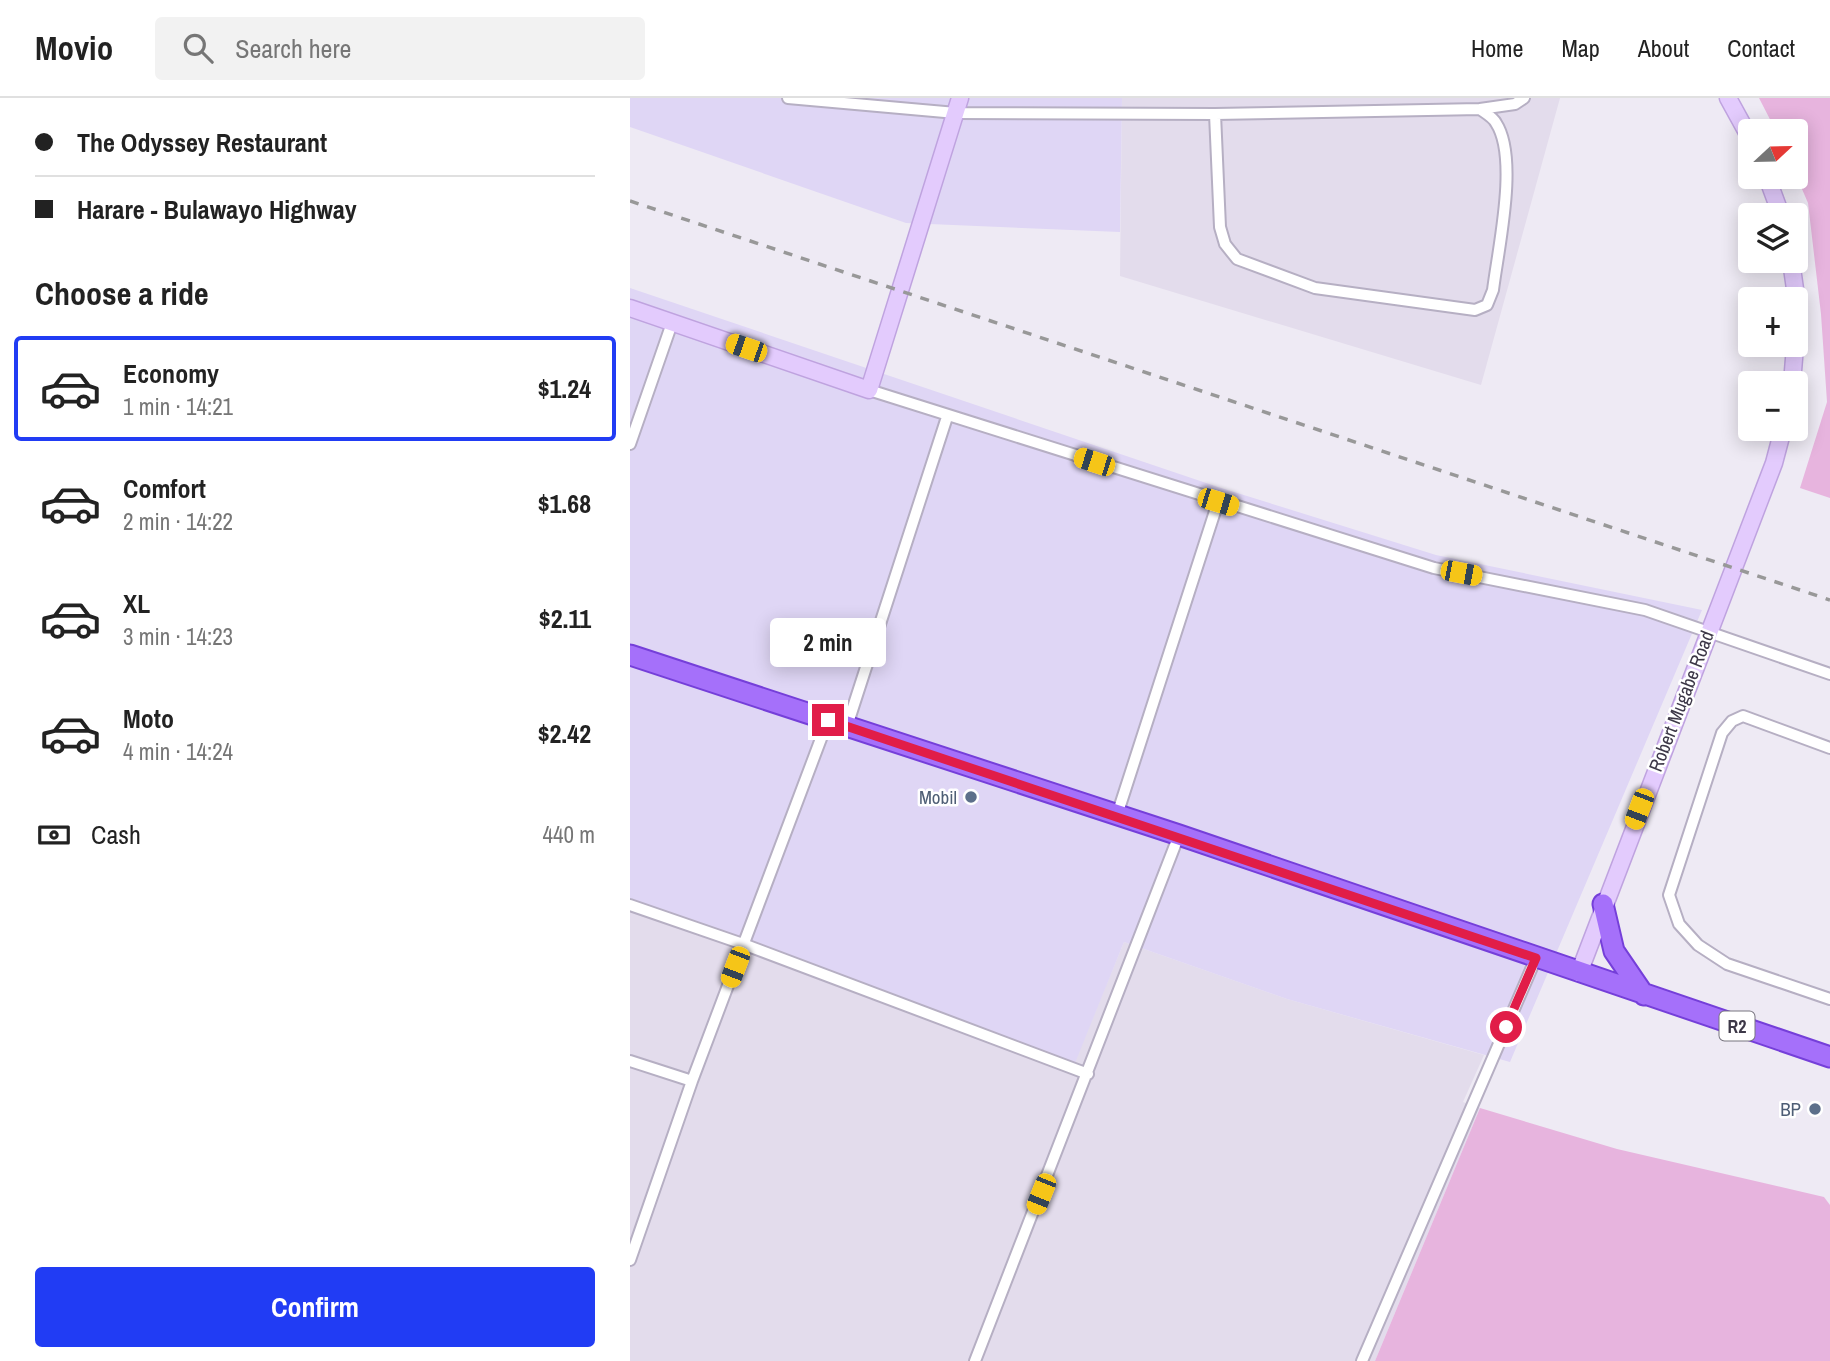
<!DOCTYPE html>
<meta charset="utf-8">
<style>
:root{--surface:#fff;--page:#f2f2f2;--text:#222;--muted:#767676;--line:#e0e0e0;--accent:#213cf4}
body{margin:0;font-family:"Archivo Narrow",sans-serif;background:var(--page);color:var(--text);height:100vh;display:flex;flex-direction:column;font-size:26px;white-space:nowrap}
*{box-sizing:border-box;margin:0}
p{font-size:23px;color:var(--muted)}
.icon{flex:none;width:38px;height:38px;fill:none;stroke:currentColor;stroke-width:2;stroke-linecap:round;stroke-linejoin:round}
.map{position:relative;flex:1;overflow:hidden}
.details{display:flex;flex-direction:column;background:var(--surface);width:630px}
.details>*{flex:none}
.hud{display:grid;align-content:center;height:154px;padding:0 35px;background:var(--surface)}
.needle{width:46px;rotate:68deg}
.fabs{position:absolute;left:1108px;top:21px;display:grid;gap:14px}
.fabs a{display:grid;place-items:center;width:70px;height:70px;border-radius:7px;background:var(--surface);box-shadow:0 4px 18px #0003;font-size:35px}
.end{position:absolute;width:32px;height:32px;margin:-16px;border:9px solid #e11d48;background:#fff;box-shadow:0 0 0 4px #fff}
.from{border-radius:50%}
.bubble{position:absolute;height:49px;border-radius:7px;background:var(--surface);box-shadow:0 4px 18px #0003;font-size:23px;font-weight:700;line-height:49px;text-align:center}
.car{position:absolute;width:21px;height:42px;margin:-21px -10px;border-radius:9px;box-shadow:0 0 5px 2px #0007;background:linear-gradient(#f5c518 24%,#345 0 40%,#f5c518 0 76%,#345 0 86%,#f5c518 0)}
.hud b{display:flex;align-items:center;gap:24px;height:66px;font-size:26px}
.hud b+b{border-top:2px solid var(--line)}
.hud i{width:18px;height:18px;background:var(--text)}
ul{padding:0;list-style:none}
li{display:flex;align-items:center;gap:21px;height:105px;margin:0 14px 10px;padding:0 21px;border:4px solid transparent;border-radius:7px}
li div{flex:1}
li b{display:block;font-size:26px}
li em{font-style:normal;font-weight:700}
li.current{border-color:var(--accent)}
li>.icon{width:63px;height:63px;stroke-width:1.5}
h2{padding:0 35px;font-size:32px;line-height:84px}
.pay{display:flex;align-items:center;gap:18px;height:77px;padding:0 35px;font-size:26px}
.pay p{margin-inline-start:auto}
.button{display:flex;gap:14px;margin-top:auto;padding:14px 35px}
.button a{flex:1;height:80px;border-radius:7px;background:var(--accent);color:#fff;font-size:28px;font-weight:700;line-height:80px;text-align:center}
header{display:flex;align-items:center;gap:42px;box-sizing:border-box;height:98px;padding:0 35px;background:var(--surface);border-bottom:2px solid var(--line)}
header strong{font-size:33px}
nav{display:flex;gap:38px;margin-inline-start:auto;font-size:24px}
.search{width:490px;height:63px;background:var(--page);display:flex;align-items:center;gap:18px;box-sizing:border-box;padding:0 24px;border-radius:7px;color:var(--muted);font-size:26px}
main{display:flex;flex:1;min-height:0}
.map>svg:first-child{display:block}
.residential{fill:#e3dcec}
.commercial{fill:#dfd6f5}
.green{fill:#e7b4de}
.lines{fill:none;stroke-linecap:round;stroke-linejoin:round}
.street-casing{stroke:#b6afc3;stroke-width:14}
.secondary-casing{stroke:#bfa3df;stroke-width:19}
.highway-casing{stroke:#753fd9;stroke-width:23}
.street{stroke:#fff;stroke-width:10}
.secondary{stroke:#e3cbfd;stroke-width:16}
.highway{stroke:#a570fa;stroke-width:19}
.rail{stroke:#989898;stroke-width:3.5;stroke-dasharray:9 9;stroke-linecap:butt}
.route{stroke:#e11d48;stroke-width:9}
.service-dot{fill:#5c6f8a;stroke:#fff;stroke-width:2.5}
.labels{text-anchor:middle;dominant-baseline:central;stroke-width:5;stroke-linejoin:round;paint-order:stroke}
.shield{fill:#fff;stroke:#77747f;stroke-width:2}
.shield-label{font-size:18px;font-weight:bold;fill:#3d3848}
.street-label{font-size:19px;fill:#3d3848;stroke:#fff}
.service-label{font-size:19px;fill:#4e5e75;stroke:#fff;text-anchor:end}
</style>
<header>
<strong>Movio</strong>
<div class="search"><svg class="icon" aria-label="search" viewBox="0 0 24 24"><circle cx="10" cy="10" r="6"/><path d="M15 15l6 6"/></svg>Search here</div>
<nav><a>Home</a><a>Map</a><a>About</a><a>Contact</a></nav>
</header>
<main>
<section class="details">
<div class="hud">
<b><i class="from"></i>The Odyssey Restaurant</b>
<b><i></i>Harare - Bulawayo Highway</b>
</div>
<h2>Choose a ride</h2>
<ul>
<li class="current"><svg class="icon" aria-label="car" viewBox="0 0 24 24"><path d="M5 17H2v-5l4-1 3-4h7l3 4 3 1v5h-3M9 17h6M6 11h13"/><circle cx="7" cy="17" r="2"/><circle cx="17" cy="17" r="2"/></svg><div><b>Economy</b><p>1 min · 14:21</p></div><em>$1.24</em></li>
<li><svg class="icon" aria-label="car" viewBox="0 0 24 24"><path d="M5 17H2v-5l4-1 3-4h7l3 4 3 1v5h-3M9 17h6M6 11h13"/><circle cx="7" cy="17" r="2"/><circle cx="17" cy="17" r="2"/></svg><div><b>Comfort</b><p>2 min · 14:22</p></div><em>$1.68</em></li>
<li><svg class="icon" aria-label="car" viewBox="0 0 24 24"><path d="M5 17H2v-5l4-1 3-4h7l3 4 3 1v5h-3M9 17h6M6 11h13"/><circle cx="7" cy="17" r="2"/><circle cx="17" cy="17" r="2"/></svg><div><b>XL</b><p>3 min · 14:23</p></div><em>$2.11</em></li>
<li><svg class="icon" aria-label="car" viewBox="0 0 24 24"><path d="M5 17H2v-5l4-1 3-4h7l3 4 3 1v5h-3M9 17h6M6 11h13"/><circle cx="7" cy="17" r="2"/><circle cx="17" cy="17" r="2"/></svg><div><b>Moto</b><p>4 min · 14:24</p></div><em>$2.42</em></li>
</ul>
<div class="pay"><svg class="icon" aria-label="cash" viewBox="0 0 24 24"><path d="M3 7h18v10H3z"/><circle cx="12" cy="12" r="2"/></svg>Cash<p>440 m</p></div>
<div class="button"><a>Confirm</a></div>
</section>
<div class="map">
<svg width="1200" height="1263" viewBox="0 0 1200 1263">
<rect width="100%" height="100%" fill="#eeeaf4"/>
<!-- residential -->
<path class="residential" d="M492 0H930L851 287 490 178Z
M0 804 444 965 494 844 657 901 854 957 833 1004 850 1010 745 1263H0Z"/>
<!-- commercial -->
<path class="commercial" d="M0 0H492L490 134 276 125 0 29Z
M0 190 588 389 806 457 1072 512 880 964 657 901 494 844 445 965 0 804Z"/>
<!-- green -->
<path class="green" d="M1129 0H1200V400L1170 390 1197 304 1191 216 1178 105 1166 77V33H1146Z
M850 1010 987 1051 1194 1099 1200 1107V1263H745Z"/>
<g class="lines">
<!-- street casing -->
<g class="street-casing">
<path id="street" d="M158 0 326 15 585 16 850 11C855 15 863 19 866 25 889 60 868 151 863 192L857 207 845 212 685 190 607 161 595 146 590 129 585 16
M850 11 885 6 894 0
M239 292 804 470 1015 512 1200 576
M0 346 42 225
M217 628 317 319
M1200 650 1113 618 1102 623 1092 635 1039 797 1049 826 1068 847 1097 866 1200 901
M487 717 588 404
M0 807 113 846 458 976
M0 963 62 983
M0 1162 62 983 198 622
M345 1263 549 737
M732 1263 906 860"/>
</g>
<!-- secondary casing -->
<g class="secondary-casing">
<path id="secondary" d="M1098 0 1120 40
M1137 79 1151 117
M1161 163 1168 212 1162 285
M0 210 239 292 330 0
M949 875 1144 365 1153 331"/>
</g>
<!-- highway casing -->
<g class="highway-casing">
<path id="highway" d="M0 557 549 737 1200 959
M973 806 984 853 1014 897"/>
</g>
<!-- street -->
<use href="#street" class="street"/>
<!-- secondary -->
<use href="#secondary" class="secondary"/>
<!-- highway -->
<use href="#highway" class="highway"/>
<!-- rail -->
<path class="rail" d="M0 103 1200 502"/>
</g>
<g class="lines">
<!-- route -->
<path class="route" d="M198 622 906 860 876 929"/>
</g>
<!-- markers -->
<g class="service-dot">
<circle cx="341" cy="699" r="7"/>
<circle cx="1185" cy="1011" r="7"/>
</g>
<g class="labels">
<!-- shield labels -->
<rect class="shield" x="1089.5" y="913.5" width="35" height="29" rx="5"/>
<g class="shield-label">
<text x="1107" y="928">R2</text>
</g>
<!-- street labels -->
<g class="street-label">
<text transform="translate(1051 603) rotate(-69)">Robert Mugabe Road</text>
</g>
<!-- service labels -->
<g class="service-label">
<text x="327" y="699">Mobil</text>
<text x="1171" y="1011">BP</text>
</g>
</g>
</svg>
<div class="fabs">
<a><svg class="needle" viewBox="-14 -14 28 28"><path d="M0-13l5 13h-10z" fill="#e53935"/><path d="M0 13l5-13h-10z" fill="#767676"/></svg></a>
<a><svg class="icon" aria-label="layers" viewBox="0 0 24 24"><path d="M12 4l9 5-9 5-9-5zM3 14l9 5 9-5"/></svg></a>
<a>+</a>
<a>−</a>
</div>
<i class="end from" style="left:876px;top:929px"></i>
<i class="end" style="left:198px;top:622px"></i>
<div class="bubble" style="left:140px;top:520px;width:116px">2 min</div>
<i class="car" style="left:116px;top:250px;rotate:289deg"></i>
<i class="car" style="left:464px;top:364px;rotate:288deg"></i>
<i class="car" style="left:588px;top:404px;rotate:107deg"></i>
<i class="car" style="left:831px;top:475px;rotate:101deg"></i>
<i class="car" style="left:1009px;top:711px;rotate:201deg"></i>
<i class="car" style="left:105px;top:869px;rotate:201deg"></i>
<i class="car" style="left:411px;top:1096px;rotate:202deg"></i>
</div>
</main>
